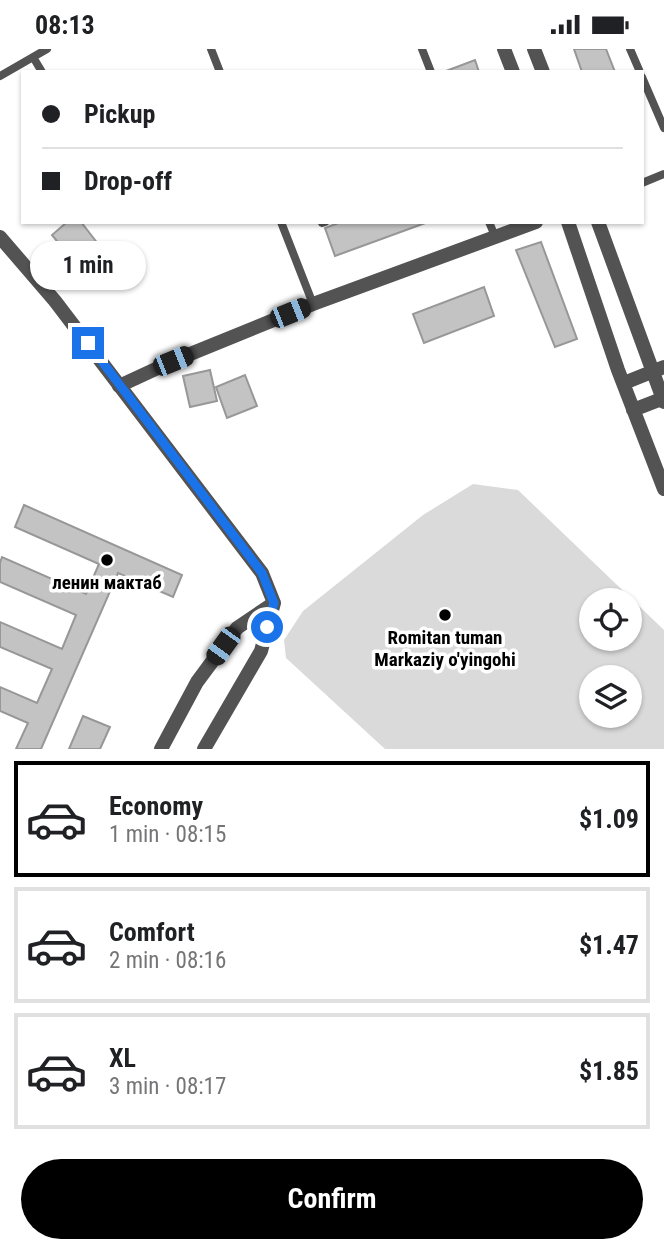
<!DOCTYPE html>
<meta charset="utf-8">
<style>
:root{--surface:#fff;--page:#f2f2f2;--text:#202124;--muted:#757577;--line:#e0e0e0;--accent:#000}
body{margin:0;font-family:"Roboto Condensed",sans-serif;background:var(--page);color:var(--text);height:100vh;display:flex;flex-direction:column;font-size:26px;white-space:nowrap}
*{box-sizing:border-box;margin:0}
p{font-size:23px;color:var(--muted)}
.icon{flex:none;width:38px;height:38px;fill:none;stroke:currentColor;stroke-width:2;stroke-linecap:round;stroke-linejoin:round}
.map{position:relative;height:700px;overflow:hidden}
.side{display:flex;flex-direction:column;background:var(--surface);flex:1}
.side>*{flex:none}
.banner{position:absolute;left:21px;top:21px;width:623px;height:154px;border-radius:0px;box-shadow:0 2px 5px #0004;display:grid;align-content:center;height:154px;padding:0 21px;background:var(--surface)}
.fabs{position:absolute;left:579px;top:539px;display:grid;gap:14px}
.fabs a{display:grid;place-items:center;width:63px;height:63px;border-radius:50%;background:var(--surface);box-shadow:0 2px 5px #0004;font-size:35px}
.end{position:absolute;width:32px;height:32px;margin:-16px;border:9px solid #1a73e8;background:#fff;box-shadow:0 0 0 4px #fff}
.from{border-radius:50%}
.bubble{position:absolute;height:49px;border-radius:24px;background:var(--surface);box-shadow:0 2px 5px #0004;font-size:23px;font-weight:700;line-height:49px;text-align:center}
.car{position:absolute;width:21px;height:42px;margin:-21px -10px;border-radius:9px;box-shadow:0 0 5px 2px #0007;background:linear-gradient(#222 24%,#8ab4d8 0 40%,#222 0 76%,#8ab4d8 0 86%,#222 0)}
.banner b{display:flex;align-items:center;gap:24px;height:66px;font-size:26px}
.banner b+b{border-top:2px solid var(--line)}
.banner i{width:18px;height:18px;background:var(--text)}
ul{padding:12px 0 0;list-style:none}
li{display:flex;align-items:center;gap:21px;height:116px;margin:0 14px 10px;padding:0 7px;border:4px solid var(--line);border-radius:0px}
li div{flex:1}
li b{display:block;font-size:26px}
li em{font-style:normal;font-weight:700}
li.on{border-color:var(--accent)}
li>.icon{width:63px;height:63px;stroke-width:1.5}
.primary-button{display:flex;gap:14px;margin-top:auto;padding:14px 21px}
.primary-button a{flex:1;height:80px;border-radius:42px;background:var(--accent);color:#fff;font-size:28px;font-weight:700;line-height:80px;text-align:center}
.status{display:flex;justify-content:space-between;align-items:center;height:49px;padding:0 35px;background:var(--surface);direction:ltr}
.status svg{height:19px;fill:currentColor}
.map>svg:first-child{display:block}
.green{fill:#dadada;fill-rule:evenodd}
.building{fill:#c3c3c3;stroke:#979797;stroke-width:2}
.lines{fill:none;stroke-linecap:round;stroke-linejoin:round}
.service{stroke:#535353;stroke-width:8}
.minor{stroke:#535353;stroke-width:14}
.tertiary{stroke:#535353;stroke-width:14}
.route{stroke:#1a73e8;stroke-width:9}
.poi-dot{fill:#000;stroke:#fff;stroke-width:2.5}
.labels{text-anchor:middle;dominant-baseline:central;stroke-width:7;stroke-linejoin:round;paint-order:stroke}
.poi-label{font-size:19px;font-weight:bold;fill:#000;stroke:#fff}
</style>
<div class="status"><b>08:13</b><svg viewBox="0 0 49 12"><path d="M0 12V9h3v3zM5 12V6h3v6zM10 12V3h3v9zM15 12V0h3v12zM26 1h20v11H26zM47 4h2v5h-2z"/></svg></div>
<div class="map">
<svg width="664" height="700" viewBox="0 0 664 700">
<rect width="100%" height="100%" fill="#fff"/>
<!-- green -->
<path class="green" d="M473 435 518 441 664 581V700H385L286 609 284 591 303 562 423 466ZM592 551H630V590H592ZM592 628H630V667H592Z"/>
<!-- building -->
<path class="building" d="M574 0H606L615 23H582Z
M475 11 479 23H446V22Z
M67 173H81L102 200 79 219 52 186Z
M341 173H428L335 207 325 179Z
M541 193 577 290 555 298 516 201Z
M484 238 494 267 424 294 413 265Z
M210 321 217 352 190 358 183 327Z
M245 326 257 357 227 369 216 338Z
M24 456 182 526 173 548 118 524 41 700H16L28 674 0 662V638L37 654 52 620 0 598V573L62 600 76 566 0 533V514L2 508 86 545 99 515 15 478Z
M83 667 110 678 100 700H69Z"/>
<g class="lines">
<!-- service -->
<path class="service" d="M211 0 220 23
M422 0 431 23
M630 0 640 23
M33 8 42 23
M0 27 47 0
M642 28 664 79
M642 134 664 125
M281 173 313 255
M489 173 495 187
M322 174 325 173"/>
<!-- minor -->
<path class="minor" d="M119 337 173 312 313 255 536 173"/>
<!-- tertiary -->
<path class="tertiary" d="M504 0 513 23
M534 0 543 23
M568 173 618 321 664 440
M598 173 664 353
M0 188 55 252 262 524 274 554 261 602 204 700
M624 334 664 318
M633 361 664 349
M161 700 197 633 237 579 274 554"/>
</g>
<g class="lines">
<!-- route -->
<path class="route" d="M88 294 262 524 274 554 267 578"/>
</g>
<!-- markers -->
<g class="poi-dot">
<circle cx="107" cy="511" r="7"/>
<circle cx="445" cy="566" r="7"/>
</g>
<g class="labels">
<!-- poi labels -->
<g class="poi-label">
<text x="107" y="533">ленин мактаб</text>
<text x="445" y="588">Romitan tuman<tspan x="445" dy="22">Markaziy o'yingohi</tspan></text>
</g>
</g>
</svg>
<div class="fabs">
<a><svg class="icon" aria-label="locate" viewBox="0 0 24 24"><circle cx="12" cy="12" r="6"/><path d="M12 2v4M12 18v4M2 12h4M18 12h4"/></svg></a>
<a><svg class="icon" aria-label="layers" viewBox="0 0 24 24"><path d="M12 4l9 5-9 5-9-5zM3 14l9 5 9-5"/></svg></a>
</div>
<i class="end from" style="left:267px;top:578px"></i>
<i class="end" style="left:88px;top:294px"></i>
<div class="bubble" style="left:30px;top:192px;width:116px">1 min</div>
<i class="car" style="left:290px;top:264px;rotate:68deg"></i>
<i class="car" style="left:173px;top:312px;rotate:68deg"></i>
<i class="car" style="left:223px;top:597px;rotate:216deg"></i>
<div class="banner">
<b><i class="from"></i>Pickup</b>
<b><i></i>Drop-off</b>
</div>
</div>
<section class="side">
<ul>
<li class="on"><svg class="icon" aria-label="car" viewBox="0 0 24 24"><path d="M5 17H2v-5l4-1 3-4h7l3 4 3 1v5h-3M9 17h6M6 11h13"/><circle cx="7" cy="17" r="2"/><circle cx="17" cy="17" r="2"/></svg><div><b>Economy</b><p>1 min · 08:15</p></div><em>$1.09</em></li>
<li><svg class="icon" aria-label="car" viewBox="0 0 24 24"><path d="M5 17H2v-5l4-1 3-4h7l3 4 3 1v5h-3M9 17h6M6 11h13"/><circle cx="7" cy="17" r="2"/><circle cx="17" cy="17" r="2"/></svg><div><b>Comfort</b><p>2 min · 08:16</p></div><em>$1.47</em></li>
<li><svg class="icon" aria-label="car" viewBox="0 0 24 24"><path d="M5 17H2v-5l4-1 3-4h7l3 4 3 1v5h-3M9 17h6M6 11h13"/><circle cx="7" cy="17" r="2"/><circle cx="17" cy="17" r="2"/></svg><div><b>XL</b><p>3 min · 08:17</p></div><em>$1.85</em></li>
</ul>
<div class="primary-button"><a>Confirm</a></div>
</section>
